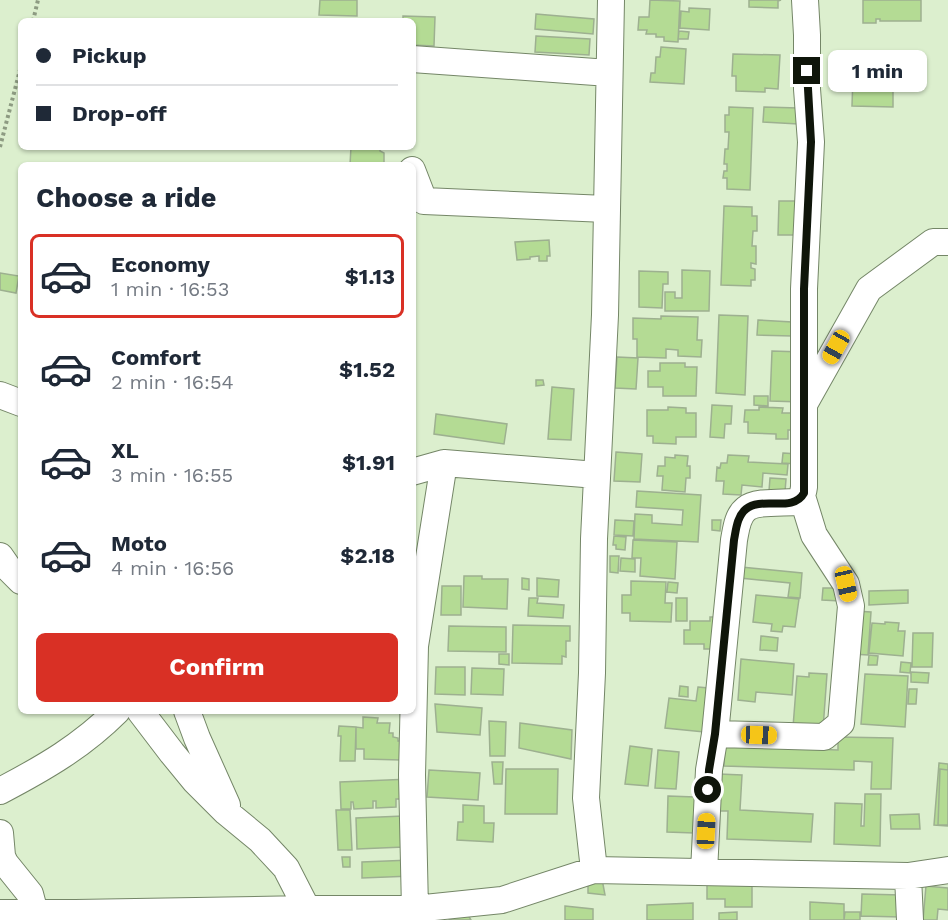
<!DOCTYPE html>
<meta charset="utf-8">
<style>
:root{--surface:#fff;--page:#f2f2f3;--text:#1f2937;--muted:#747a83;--line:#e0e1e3;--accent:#d93025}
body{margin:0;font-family:"Work Sans",sans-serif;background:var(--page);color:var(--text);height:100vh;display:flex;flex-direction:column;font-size:22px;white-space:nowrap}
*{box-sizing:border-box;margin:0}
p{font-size:20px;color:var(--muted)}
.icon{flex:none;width:33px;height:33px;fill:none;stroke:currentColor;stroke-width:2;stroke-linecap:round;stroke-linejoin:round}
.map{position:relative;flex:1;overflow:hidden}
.drawer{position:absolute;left:18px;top:162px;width:398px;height:552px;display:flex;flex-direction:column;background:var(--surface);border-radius:9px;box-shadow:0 2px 4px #0004}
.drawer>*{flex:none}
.hud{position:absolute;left:18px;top:18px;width:398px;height:132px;border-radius:9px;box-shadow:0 2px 4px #0004;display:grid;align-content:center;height:132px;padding:0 18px;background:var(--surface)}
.end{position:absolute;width:27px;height:27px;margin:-14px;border:8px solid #0f150a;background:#fff;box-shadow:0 0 0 3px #fff}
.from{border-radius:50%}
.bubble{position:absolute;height:42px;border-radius:9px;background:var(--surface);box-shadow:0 2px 4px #0004;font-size:20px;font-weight:700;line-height:42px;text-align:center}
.car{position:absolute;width:18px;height:36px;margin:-18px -9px;border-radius:8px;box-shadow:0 0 4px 2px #0007;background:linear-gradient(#f5c518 24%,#345 0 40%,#f5c518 0 76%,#345 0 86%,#f5c518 0)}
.hud b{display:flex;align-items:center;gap:21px;height:57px;font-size:22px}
.hud b+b{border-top:2px solid var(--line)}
.hud i{width:15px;height:15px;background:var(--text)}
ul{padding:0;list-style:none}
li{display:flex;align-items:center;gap:18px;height:84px;margin:0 12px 9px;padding:0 6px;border:3px solid transparent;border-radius:9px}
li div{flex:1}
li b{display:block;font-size:22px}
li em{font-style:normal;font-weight:700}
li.on{border-color:var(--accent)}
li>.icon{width:54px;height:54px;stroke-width:1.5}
h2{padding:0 18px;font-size:27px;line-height:72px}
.button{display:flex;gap:12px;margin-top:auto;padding:12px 18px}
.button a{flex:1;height:69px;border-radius:9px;background:var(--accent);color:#fff;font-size:24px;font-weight:700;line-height:69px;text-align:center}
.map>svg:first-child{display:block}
.building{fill:#b4db94;stroke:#9db090;stroke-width:1.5}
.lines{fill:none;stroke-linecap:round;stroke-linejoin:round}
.minor-casing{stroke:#748667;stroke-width:28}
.path{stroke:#8d9b82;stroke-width:4;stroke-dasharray:3 3;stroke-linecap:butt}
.minor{stroke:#fff;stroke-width:26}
.route{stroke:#0f150a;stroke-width:8}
</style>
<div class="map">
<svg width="948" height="920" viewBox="0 0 948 920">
<rect width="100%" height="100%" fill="#dcefce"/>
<!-- building -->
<path class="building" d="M320 0H357V16L319 15Z
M650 0 680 1 678 42 664 41V37H656V34H646L647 30H638L639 17H649Z
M749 0H781L778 1V8L749 7Z
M863 0H921V21H880V19H876V23H863Z
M689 8 710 9 709 30 680 28 681 11 689 12Z
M536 14 594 19 593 34 535 29Z
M403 16 435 17 434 46 412 45V21H403Z
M679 31 689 32 688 39H678Z
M536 36 590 39 589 55 535 52Z
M661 47 686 49 684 84 650 82 651 73H655L656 57H660Z
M733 54 780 55 778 89 765 88V92L736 91V76H732Z
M866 74H880V76H893V107L852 106 853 76H866Z
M729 107 753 108 750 190 727 189V178H723L724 171H727V164H724L725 149H728L729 132H725V115H729Z
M764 107 798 108V124L763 122Z
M351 147H380V151L384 153V165H350Z
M779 201H797V235H778Z
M724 206 752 207V216H757V231H753L752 246H756V264L751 263V268L755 269V280H751V286L721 285Z
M549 240 550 256H547V261H539V256L530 257V259L517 260 515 242Z
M682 270 710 271 709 311H665V292H675V298H682Z
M639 271 668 272V284H663L662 308 639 307Z
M0 273 19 276 16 293 0 290Z
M719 315 748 316 745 395 716 393Z
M661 316 698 317 697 340H702L701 357 678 356V350L666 349V358L637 357V339H633V318L661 319Z
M758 320 792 322V336L757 335Z
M772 351 803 352 801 402 770 401Z
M617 357 638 358 636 389 615 388Z
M660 363H685V367H697L696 396H663V387H648V371H660Z
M536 380H543L544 385 536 386Z
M552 387 574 389 571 440 548 439Z
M754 396H768V406L754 405Z
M712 405 732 406 731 424H725L724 438 710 437Z
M668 407 686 408V413H696V437H676V444L653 443V436H647V410H668Z
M759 407 783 408 782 413H792L791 430H788V439H776V434L748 433V422H744L745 410H759Z
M436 414 507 424 504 444 434 434Z
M616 452 642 454 640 482 614 481Z
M783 453 798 454V464L782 463Z
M675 455 688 456 687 466H690V478H686L685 492 662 490 663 476H657L658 466H665V457L675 458Z
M728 455 749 456 748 462 788 464 787 475 763 473 762 487 742 485 741 495 723 494 724 481H716L717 467 720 468 721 463H727Z
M770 478 786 479 785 492 769 491Z
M637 491 701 495 698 542 634 539 635 514 652 515V523L682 525 683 510 636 507Z
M615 520 634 521 633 536 614 535Z
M712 520H721L720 531 712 530Z
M614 536 626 537 625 550 616 549V545H613Z
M633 540 677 542 675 579 640 576 641 558H632Z
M610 556H619L618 573 610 572Z
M621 558 635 559V572L620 571Z
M741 567 802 573 800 598 788 597 790 583 740 578Z
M464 576H482V579H508L507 609 463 607Z
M522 578 529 579V590L522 589Z
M537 578 559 580 558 597 537 596Z
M631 581 666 582 665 603H672L671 622 630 621V613H622V595H631Z
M668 582 678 583 677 593 667 592Z
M442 586H461V615H441Z
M823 588H840V601L822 600Z
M908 590V603L869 605V591Z
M756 595 799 599 795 627 783 626 782 632 771 631 772 624 753 622Z
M529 598H538L537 603 564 605 563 618 528 616Z
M676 598H687V621H676Z
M855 611 871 612 868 655 852 654Z
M710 617H720V649H704V644H684V630H690V621H710Z
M885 622 899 623 898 631H905L903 656 869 653 872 623 885 624Z
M513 625 570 626V641H566V657L562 656V664L512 663Z
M449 626 506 627V652L448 651Z
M913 633H933L932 667H912Z
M761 636 778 638 777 651 760 650Z
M499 654H509V665L499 664Z
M869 655 878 656 877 665H868Z
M741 659 794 664 792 695 756 692 755 702 738 700Z
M901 662 911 663 910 673 900 672Z
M436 667H465V695L435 694Z
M472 668 504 669 503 695 471 694Z
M911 672 929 673 928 683 911 682Z
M809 673 827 674 823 729 793 727 797 676 809 677Z
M865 674 908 676 905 727 861 724Z
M680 686 688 687V697L679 696Z
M698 687 719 689 714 733 665 728 669 698 696 701Z
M909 689H917L916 704H908Z
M435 704 482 708 480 735 437 732Z
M363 717 378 718 377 723H390L389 733H393V737L398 738V741H401V760L364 759V749H356V727L363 728Z
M489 721 506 722 505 756H490Z
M520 723 572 730 571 759 519 748Z
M339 726 356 727 355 761H340L341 736H338Z
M838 737 893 738 891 789H871L872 762 854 761V770L724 766 725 746 838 750Z
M630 746 652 749 648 786 625 784Z
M658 750 679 752 676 789 655 788Z
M492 762H503L502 784H494Z
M939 763 948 764V826L934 825Z
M506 769H558L557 814H505Z
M940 769 948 770V825H938Z
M429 770 480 773 478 800 427 797Z
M719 774 742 775 740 810 813 814 811 842 727 839 728 811H717Z
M410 779 400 799H396V807L376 808V801H373V808L354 809 353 802H351V809H341L340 782Z
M865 794H881L880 846 834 844 835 803 862 804 861 826H864Z
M668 796 695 797 694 833 667 832Z
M463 805 484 806V823H494L493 842 457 840 458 822H463Z
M336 810H350L352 850H338Z
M919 814 920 829H891L890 815Z
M403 816 404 847 357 849 356 818Z
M342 857H350V867H343Z
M411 860 412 876 362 878V862Z
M602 879 605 895 588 893V880Z
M752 882V907H725V899H707V883Z
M926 886 948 888V910L938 909 937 920H923Z
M862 894 901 895V917L861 916Z
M810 902 844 904V920H810Z
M693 903V920H647V905Z
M565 906 593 909V920H565Z
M465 910 471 920H449Z
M737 912V920H719V913Z
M845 912H860V920H844Z"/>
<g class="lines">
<!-- minor casing -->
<g class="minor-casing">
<path id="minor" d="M412 59 609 73
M412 170 424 201 606 209
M0 395 21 403
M806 401 869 289 933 242H948
M412 472 444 463 597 475
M0 556 9 569 21 581
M140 711 172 753 195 781 226 812 260 840 286 868 307 909V920
M187 711 197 738 227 805
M715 734 824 737 841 723 851 606 846 584 814 535 802 496
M0 791C44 768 82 746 117 711
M0 833 2 856 5 863 30 894 35 913
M594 870 586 798 592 673 594 539 605 315 611 0
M704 872 709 770 715 734 734 540C736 530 737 516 746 509 755 501 782 503 794 502 801 499 803 495 804 487V289L811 142 807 89V35L805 0
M908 876 910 920
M415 909 412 775 415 646 444 463
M0 913H75L307 909H415L502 900 594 870 908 876 948 870"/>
</g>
<!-- path -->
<path class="path" d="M33 21 38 0
M0 147 21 66"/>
<!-- minor -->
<use href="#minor" class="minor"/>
</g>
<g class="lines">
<!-- route -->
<path class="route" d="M708 790 709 770 715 734 734 540C736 530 737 516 746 509 762 496 793 513 804 493V289L811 142 807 71"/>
</g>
</svg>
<i class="end from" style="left:708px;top:790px"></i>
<i class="end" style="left:807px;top:71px"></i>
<div class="bubble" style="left:828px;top:50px;width:99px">1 min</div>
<i class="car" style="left:836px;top:347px;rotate:209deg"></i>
<i class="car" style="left:846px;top:584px;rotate:167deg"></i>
<i class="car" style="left:759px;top:735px;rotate:92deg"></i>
<i class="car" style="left:706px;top:831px;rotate:3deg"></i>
<div class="hud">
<b><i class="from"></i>Pickup</b>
<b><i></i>Drop-off</b>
</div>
<section class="drawer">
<h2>Choose a ride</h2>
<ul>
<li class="on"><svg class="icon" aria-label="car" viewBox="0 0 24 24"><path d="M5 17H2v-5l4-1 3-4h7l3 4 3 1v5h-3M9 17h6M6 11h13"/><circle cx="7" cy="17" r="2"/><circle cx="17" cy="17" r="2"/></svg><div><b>Economy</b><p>1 min · 16:53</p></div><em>$1.13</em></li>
<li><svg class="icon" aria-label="car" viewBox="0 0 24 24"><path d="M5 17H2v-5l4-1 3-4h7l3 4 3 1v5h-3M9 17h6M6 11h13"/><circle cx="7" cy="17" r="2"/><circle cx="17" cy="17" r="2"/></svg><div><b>Comfort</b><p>2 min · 16:54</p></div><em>$1.52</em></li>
<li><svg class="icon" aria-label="car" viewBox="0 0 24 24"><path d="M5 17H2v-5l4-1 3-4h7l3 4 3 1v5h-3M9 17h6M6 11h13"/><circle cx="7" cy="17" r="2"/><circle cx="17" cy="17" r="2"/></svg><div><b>XL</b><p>3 min · 16:55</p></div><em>$1.91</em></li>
<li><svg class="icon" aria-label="car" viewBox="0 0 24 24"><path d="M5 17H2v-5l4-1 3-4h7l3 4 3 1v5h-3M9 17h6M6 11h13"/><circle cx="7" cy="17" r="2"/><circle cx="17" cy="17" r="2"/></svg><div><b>Moto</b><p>4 min · 16:56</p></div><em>$2.18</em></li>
</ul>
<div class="button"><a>Confirm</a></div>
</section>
</div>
